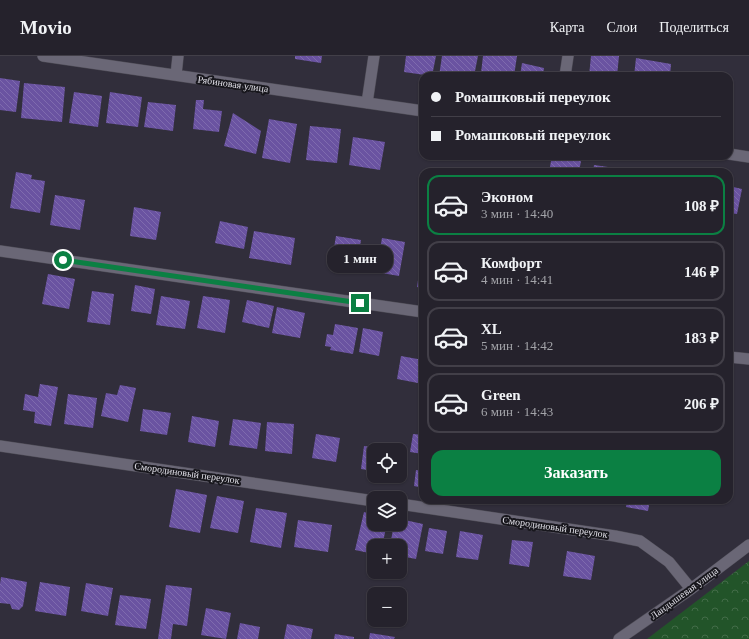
<!DOCTYPE html>
<html lang="ru">
<meta charset="utf-8">
<style>
:root{--surface:#25222c;--page:#312f38;--text:#f1f3f6;--muted:#a3a4a9;--line:#423f48;--accent:#0b8043}
body{margin:0;font-family:Georgia,serif;background:var(--page);color:var(--text);height:100vh;display:flex;flex-direction:column;font-size:15px;white-space:nowrap}
*{box-sizing:border-box;margin:0}
p{font-size:13px;color:var(--muted)}
.icon{flex:none;width:22px;height:22px;fill:none;stroke:currentColor;stroke-width:2;stroke-linecap:round;stroke-linejoin:round}
.map{position:relative;flex:1;overflow:hidden}
.panel{position:absolute;left:419px;top:112px;width:314px;height:336px;display:flex;flex-direction:column;background:var(--surface);border-radius:12px;box-shadow:0 1px 3px #0004,0 0 0 1px var(--line)}
.panel>*{flex:none}
.banner{position:absolute;left:419px;top:16px;width:314px;height:88px;border-radius:12px;box-shadow:0 1px 3px #0004,0 0 0 1px var(--line);display:grid;align-content:center;height:88px;padding:0 12px;background:var(--surface)}
.tools{position:absolute;left:367px;top:387px;display:grid;gap:8px}
.tools a{display:grid;place-items:center;width:40px;height:40px;border-radius:8px;background:var(--surface);box-shadow:0 1px 3px #0004,0 0 0 1px var(--line);font-size:20px}
.end{position:absolute;width:18px;height:18px;margin:-9px;border:5px solid #0b8043;background:#fff;box-shadow:0 0 0 2px #fff}
.from{border-radius:50%}
.bubble{position:absolute;height:28px;border-radius:12px;background:var(--surface);box-shadow:0 1px 3px #0004,0 0 0 1px var(--line);font-size:13px;font-weight:800;line-height:28px;text-align:center}
.banner b{display:flex;align-items:center;gap:14px;height:38px;font-size:15px}
.banner b+b{border-top:1px solid var(--line)}
.banner i{width:10px;height:10px;background:var(--text)}
ul{padding:7px 0 0;list-style:none}
li{display:flex;align-items:center;gap:12px;height:60px;margin:0 8px 6px;padding:0 4px;border:2px solid var(--line);border-radius:12px}
li div{flex:1}
li b{display:block;font-size:15px}
li em{font-style:normal;font-weight:800}
li.on{border-color:var(--accent)}
li>.icon{width:36px;height:36px;stroke-width:1.5}
.action{display:flex;gap:8px;margin-top:auto;padding:8px 12px}
.action a{flex:1;height:46px;border-radius:12px;background:var(--accent);color:#fff;font-size:16px;font-weight:800;line-height:46px;text-align:center}
header{display:flex;align-items:center;gap:24px;box-sizing:border-box;height:56px;padding:0 20px;background:var(--surface);border-bottom:1px solid var(--line)}
header strong{font-size:19px}
nav{display:flex;gap:22px;margin-inline-start:auto;font-size:14px}
.map>svg:first-child{display:block}
.forest{fill:url(#forest-crowns)}
.building{fill:url(#building-back-hatch)}
.lines{fill:none;stroke-linecap:round;stroke-linejoin:round}
.minor-casing{stroke:#4d4b55;stroke-width:12}
.minor{stroke:#6a6776;stroke-width:11}
.route{stroke:#0b8043;stroke-width:5}
.labels{text-anchor:middle;dominant-baseline:central;stroke-width:4;stroke-linejoin:round;paint-order:stroke}
.street-label{font-size:10px;fill:#e1e0e8;stroke:#18171d}
</style>
<header>
<strong>Movio</strong>
<nav><a>Карта</a><a>Слои</a><a>Поделиться</a></nav>
</header>
<div class="map">
<svg width="749" height="583" viewBox="0 0 749 583">
<defs>
<pattern id="forest-crowns" width="20" height="18" patternUnits="userSpaceOnUse"><rect width="20" height="18" fill="#225429"/><path d="M2 6a3 3 0 1 1 6 0M12 15a3 3 0 1 1 6 0" fill="none" stroke="#426c48"/></pattern>
<pattern id="building-back-hatch" width="6" height="6" patternUnits="userSpaceOnUse"><rect width="6" height="6" fill="#6a53a1"/><path d="M-1 5l2 2M0 0l6 6M5-1l2 2" fill="none" stroke="#7f6bae"/></pattern>
</defs>
<rect width="100%" height="100%" fill="#312e3b"/>
<!-- forest -->
<path class="forest" d="M749 505V583H647Z"/>
<!-- building -->
<path class="building" d="M295 0H322L321 7 295 3Z
M406 0H436L432 20 404 16Z
M442 0H478L474 20H439Z
M483 0H517L514 20H506L481 17Z
M591 0H619L617 20H589Z
M636 2 671 8 670 20H634Z
M522 7 544 12 543 20H520Z
M0 22 20 25 16 56 0 54Z
M24 27 65 31 62 66 21 62Z
M74 36 102 40 98 71 69 67Z
M110 36 142 41 138 71 106 67Z
M196 44H204L203 53 222 55 219 76 193 73Z
M148 46 176 49 173 75 144 71Z
M233 57 261 75 256 98 224 90Z
M269 63 297 68 290 107 262 102Z
M310 70 341 73 337 107 306 104Z
M353 81 385 86 380 114 349 109Z
M552 100 581 105 579 116H549Z
M594 109 615 112V116H593Z
M16 116 32 119 31 123 45 125 40 157 10 152Z
M729 130 742 133 737 158 729 157Z
M55 139 85 144 80 174 50 169Z
M134 151 161 156 156 184 130 180Z
M220 165 248 171 244 193 215 187Z
M254 175 295 182 291 209 249 202Z
M336 180 361 184 356 214 331 210Z
M382 182 405 186 399 220 376 216Z
M421 204H423V232L417 231Z
M48 218 75 223 69 253 42 248Z
M135 229 155 233 151 258 131 255Z
M92 235 114 238 110 269 87 266Z
M161 240 190 245 185 273 156 269Z
M203 240 230 244 225 277 197 272Z
M247 244 274 250 269 272 242 266Z
M277 251 305 257 300 282 272 277Z
M335 268 358 272 353 298 330 294 331 291 325 290 327 278 333 279Z
M363 272 383 276 379 300 359 296Z
M401 300 423 304V328L397 323Z
M40 328 58 331 51 370 34 367 35 356 23 354 25 338 38 341Z
M120 329 136 332 128 366 101 360 106 337 117 339Z
M68 338 97 342 93 372 64 368Z
M143 353 171 357 167 379 140 375Z
M192 360 219 365 215 391 188 386Z
M233 363 261 367 257 393 229 389Z
M267 366 294 368 292 398 265 395Z
M316 378 340 382 336 406 312 402Z
M413 378 423 379V398L410 396Z
M364 390 385 393V394H374V415L361 413Z
M416 414 423 415V432L414 430Z
M176 433 207 439 200 477 169 471Z
M217 440 244 445 238 477 210 472Z
M551 444H577V449L551 445Z
M627 444H650L648 455 626 451Z
M256 452 287 457 281 492 250 486Z
M364 456 374 459V468H387L382 490H374V498L355 494Z
M400 463 423 468 416 503 400 500V490H390L394 468H400Z
M298 464 332 469 328 496 294 491Z
M429 472 447 475 443 498 425 495Z
M460 475 483 479 478 504 456 501Z
M512 484 533 486 529 511 509 508Z
M567 495 595 500 591 524 563 520Z
M1 521 27 526 23 550 19 554 12 553 10 548 0 547V528Z
M40 526 70 531 66 560 35 555Z
M86 527 113 532 108 560 81 555Z
M166 529 192 532 187 570 173 568 171 583H158Z
M120 539 151 543 146 573 115 569Z
M206 552 231 557 226 583 201 579Z
M240 567 260 571 258 583H237Z
M287 568 313 573 311 583H284Z
M370 577 395 581 394 583H369Z
M335 578 354 581V583H334Z"/>
<g class="lines">
<!-- minor casing -->
<g class="minor-casing">
<path id="minor" d="M43 0 423 55
M176 19 178 0
M565 20 568 0
M367 47 374 0
M729 98 749 101
M0 195 423 256
M729 301 749 303
M0 390 374 445
M400 448 615 480 640 485 669 506 691 533
M619 583 691 533 749 489"/>
</g>
<!-- minor -->
<use href="#minor" class="minor"/>
</g>
<g class="lines">
<!-- route -->
<path class="route" d="M63 204 360 247"/>
</g>
<g class="labels">
<!-- street labels -->
<g class="street-label">
<text transform="translate(233 28) rotate(8)">Рябиновая улица</text>
<text transform="translate(187 417) rotate(8)">Смородиновый переулок</text>
<text transform="translate(555 471) rotate(8)">Смородиновый переулок</text>
<text transform="translate(684 537) rotate(-36)">Ландышевая улица</text>
</g>
</g>
</svg>
<div class="tools">
<a><svg class="icon" aria-label="locate" viewBox="0 0 24 24"><circle cx="12" cy="12" r="6"/><path d="M12 2v4M12 18v4M2 12h4M18 12h4"/></svg></a>
<a><svg class="icon" aria-label="layers" viewBox="0 0 24 24"><path d="M12 4l9 5-9 5-9-5zM3 14l9 5 9-5"/></svg></a>
<a>+</a>
<a>−</a>
</div>
<i class="end from" style="left:63px;top:204px"></i>
<i class="end" style="left:360px;top:247px"></i>
<div class="bubble" style="left:327px;top:189px;width:66px">1 мин</div>
<div class="banner">
<b><i class="from"></i>Ромашковый переулок</b>
<b><i></i>Ромашковый переулок</b>
</div>
<section class="panel">
<ul>
<li class="on"><svg class="icon" aria-label="car" viewBox="0 0 24 24"><path d="M5 17H2v-5l4-1 3-4h7l3 4 3 1v5h-3M9 17h6M6 11h13"/><circle cx="7" cy="17" r="2"/><circle cx="17" cy="17" r="2"/></svg><div><b>Эконом</b><p>3 мин · 14:40</p></div><em>108 ₽</em></li>
<li><svg class="icon" aria-label="car" viewBox="0 0 24 24"><path d="M5 17H2v-5l4-1 3-4h7l3 4 3 1v5h-3M9 17h6M6 11h13"/><circle cx="7" cy="17" r="2"/><circle cx="17" cy="17" r="2"/></svg><div><b>Комфорт</b><p>4 мин · 14:41</p></div><em>146 ₽</em></li>
<li><svg class="icon" aria-label="car" viewBox="0 0 24 24"><path d="M5 17H2v-5l4-1 3-4h7l3 4 3 1v5h-3M9 17h6M6 11h13"/><circle cx="7" cy="17" r="2"/><circle cx="17" cy="17" r="2"/></svg><div><b>XL</b><p>5 мин · 14:42</p></div><em>183 ₽</em></li>
<li><svg class="icon" aria-label="car" viewBox="0 0 24 24"><path d="M5 17H2v-5l4-1 3-4h7l3 4 3 1v5h-3M9 17h6M6 11h13"/><circle cx="7" cy="17" r="2"/><circle cx="17" cy="17" r="2"/></svg><div><b>Green</b><p>6 мин · 14:43</p></div><em>206 ₽</em></li>
</ul>
<div class="action"><a>Заказать</a></div>
</section>
</div>
